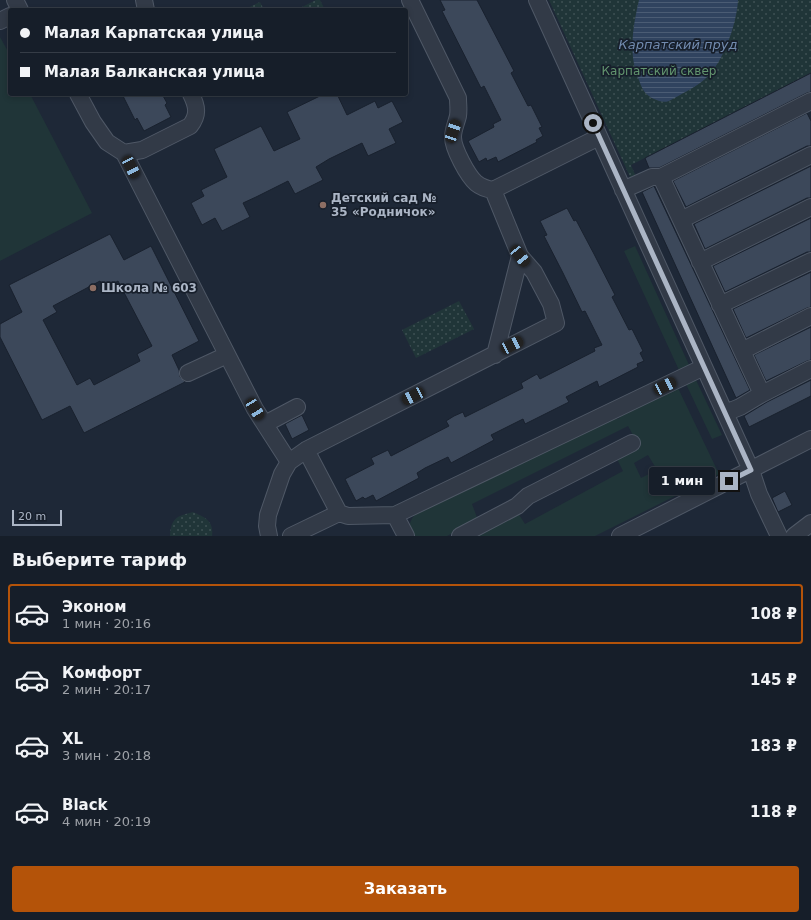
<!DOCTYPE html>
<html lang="ru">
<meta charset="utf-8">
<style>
:root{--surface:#161e29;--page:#1f2731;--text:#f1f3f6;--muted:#9ea2a8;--line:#353c46;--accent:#b45309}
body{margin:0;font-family:"DejaVu Sans",sans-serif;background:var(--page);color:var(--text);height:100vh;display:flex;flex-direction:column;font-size:15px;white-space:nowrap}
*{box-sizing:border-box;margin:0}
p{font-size:13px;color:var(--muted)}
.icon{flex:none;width:22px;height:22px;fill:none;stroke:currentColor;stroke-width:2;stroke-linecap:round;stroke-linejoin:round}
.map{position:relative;height:536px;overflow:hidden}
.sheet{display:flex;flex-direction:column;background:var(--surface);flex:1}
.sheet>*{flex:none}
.hud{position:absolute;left:8px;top:8px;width:400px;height:88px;border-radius:4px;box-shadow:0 2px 6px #0003,0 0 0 1px var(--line);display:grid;align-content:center;height:88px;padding:0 12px;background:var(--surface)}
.scale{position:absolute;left:12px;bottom:10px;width:50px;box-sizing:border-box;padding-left:4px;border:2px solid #abb5c5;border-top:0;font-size:11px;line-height:14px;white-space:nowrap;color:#abb5c5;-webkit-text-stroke:3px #171f2b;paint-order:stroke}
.end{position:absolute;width:18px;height:18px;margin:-9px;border:5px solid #abb5c5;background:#111;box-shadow:0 0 0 2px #111}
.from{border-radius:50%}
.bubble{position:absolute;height:28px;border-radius:4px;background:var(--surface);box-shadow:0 2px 6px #0003,0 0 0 1px var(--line);font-size:13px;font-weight:600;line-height:28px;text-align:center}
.car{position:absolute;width:12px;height:24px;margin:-12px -6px;border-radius:5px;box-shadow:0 0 3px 1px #0007;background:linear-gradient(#222 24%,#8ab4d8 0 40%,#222 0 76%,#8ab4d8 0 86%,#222 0)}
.hud b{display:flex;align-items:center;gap:14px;height:38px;font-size:15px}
.hud b+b{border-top:1px solid var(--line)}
.hud i{width:10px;height:10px;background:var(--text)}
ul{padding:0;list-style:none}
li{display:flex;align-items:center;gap:12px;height:60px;margin:0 8px 6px;padding:0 4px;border:2px solid transparent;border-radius:4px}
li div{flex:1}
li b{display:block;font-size:15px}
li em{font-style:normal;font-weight:600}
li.current{border-color:var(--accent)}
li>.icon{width:36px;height:36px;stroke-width:1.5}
h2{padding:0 12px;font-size:18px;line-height:48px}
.button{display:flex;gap:8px;margin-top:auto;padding:8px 12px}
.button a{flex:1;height:46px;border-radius:4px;background:var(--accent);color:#fff;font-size:16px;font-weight:600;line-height:46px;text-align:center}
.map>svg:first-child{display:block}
.grass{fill:#203538;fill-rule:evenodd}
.park{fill:url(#park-dots)}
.water{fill:url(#water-rules)}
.building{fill:#3c485a;stroke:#19212e;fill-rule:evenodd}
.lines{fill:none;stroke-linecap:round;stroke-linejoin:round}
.minor-casing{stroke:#4f5866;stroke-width:18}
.minor{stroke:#323a47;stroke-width:16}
.route{stroke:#abb5c5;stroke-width:5}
.education-dot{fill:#8d6e63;stroke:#171f2b;stroke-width:1.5}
.labels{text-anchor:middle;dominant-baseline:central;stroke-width:3.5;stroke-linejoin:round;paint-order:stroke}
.park-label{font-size:12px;fill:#63956f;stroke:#171f2b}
.poi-label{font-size:12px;font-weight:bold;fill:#abb5c5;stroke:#171f2b;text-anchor:start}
.water-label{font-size:13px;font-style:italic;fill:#728baf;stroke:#171f2b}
</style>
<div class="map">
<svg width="811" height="536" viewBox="0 0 811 536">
<defs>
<pattern id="park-dots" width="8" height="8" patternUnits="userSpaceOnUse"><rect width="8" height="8" fill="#203538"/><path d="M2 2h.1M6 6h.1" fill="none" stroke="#3e5053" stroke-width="1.8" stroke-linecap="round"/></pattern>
<pattern id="water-rules" width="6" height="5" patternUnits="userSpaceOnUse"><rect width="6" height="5" fill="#30435f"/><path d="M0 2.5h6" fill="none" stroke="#4b5c74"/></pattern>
</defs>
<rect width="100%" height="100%" fill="#1e2837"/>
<!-- grass -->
<path class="grass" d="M0 37 10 55V94H30L92 213 0 261Z
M635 246 689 365 679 370 624 251Z
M696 380 722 435 712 439 686 384Z
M678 388 719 474 595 536H474L518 513 525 524 623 471 617 459 640 448 628 426 472 504 478 520 447 536H413C407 525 410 520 418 511L616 417 617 419 620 418 619 416ZM648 455 657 470 641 478 634 463Z"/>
<!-- park -->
<path class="park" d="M316 0H320L325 10H296Z
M549 0H811V73L631 165 637 179H631Z
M260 2 264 10H243Z
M459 301 474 329 416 358 402 330Z
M193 512C205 517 214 521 212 536H170C171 518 177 516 193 512Z"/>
<!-- water -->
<path class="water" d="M639 0H738C737 23 723 64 705 79 695 88 681 94 669 101 663 103 659 101 654 99 645 95 642 89 639 80 628 55 633 26 639 0Z"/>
<!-- building -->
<path class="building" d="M440 0H477L514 71 511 73 528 106 531 105 542 127 539 128 543 136 536 140 537 142 498 162 496 157 487 161 486 158 479 162 468 141 494 127 493 124 501 120 484 86 481 88 442 11 445 10Z
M811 73V92L807 93 659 168H649L645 158Z
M122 94H162L167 103 165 105 171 117 144 131 137 118 135 120Z
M324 94H337L347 115 375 101 378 108 392 101 403 122 389 129 396 143 368 156 362 143 329 159 316 167 323 180 295 194 288 181 256 197 243 203 250 217 222 231 215 218 202 225 191 203 204 196 201 190 227 177 214 149 261 126 274 151 300 139 287 112Z
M807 113 811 121V146H807L686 207 673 181Z
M811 166V198H807L705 249 694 224Z
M654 186 750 390 736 398 642 192Z
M567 208 574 221 576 220 594 254 615 295 612 297 629 330 632 329 643 351 640 353 644 361 637 364 638 367 599 387 597 381 566 397 569 402 525 424 523 419 491 435 494 440 451 463 448 457 425 468 417 473 419 478 376 501 373 495 365 499 363 497 356 501 345 479 374 464 371 458 388 450 391 456 449 426 446 421 454 416 463 412 465 417 523 388 521 383 537 374 540 379 595 351 594 348 602 345 585 311 582 312 563 273 544 236 547 235 540 221Z
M811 218V252H807L725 292 713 266Z
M110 234 124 260 151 246 199 341 172 355 179 370 180 377 185 382 84 433 70 406 42 420 0 337V324L22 312 9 285ZM100 281 104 289 118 281 152 346 137 354 140 361 94 385 90 378 77 385 43 320 57 312 53 306Z
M811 272V307L807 308 746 338 733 309Z
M811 327V360L807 361 766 381 754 355Z
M811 380V396L749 427 744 416 767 402Z
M302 415 309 430 292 439 285 424Z
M785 491 792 505 778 512 772 498Z"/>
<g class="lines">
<!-- minor casing -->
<g class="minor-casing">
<path id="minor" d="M15 0 20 10
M144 0 146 10
M410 0 458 98C458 104 459 110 458 116 456 124 453 130 453 137 453 149 468 176 476 183 482 188 487 189 493 190L599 137
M537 0 740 446 751 470 759 494 779 536
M0 21 10 16
M78 94 93 122 107 142 124 153 142 150 190 126C199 115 197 106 191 94
M124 153 255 409 289 462
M661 177 762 394 811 369
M623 190 652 177H661L811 101
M681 220 811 155
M700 262 811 207
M720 305 811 261
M742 351 811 316
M495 355 520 256
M188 373 227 355
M725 413 740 407 762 394
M265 424 297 407
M306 450 339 513 348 516 395 515
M269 536 267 526 268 515 282 474 289 462 306 450 556 323 551 304 534 272 520 256 493 190
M291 536 339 513
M406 536 395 515 704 367
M460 536 517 506 528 496 632 443
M620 536 811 439
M794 536 811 523"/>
</g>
<!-- minor -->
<use href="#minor" class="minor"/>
</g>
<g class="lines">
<!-- route -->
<path class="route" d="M593 123 751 470 729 481"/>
</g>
<!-- markers -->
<g class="education-dot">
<circle cx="323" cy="205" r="4"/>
<circle cx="93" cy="288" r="4"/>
</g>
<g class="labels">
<!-- park labels -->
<g class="park-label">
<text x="659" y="71">Карпатский сквер</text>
</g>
<!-- poi labels -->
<g class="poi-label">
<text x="331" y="198">Детский сад №<tspan x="331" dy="14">35 «Родничок»</tspan></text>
<text x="101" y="288">Школа № 603</text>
</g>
<!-- water labels -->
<g class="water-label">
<text x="678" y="44">Карпатский пруд</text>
</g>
</g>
</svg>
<div class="scale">20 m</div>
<i class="end from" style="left:593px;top:123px"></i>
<i class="end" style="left:729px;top:481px"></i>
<div class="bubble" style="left:649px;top:467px;width:66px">1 мин</div>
<i class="car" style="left:453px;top:131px;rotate:18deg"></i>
<i class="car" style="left:131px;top:167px;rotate:153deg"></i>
<i class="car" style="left:520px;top:256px;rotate:141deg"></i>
<i class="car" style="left:512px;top:345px;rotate:63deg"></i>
<i class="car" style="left:665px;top:386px;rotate:64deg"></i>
<i class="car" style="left:413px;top:396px;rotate:244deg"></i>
<i class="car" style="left:255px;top:409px;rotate:148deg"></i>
<div class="hud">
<b><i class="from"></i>Малая Карпатская улица</b>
<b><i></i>Малая Балканская улица</b>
</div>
</div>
<section class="sheet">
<h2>Выберите тариф</h2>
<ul>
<li class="current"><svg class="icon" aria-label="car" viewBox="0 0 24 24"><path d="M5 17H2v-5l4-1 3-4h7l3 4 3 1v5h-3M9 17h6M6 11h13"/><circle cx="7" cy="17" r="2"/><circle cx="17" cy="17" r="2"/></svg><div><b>Эконом</b><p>1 мин · 20:16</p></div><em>108 ₽</em></li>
<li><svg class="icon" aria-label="car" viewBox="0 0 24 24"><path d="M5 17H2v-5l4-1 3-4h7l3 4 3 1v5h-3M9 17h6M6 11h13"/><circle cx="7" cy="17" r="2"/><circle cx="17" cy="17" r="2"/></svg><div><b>Комфорт</b><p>2 мин · 20:17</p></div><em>145 ₽</em></li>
<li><svg class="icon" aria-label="car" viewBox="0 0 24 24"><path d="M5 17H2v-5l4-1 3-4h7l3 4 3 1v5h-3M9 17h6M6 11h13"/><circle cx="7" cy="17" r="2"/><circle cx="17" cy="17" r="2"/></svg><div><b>XL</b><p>3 мин · 20:18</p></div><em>183 ₽</em></li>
<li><svg class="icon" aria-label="car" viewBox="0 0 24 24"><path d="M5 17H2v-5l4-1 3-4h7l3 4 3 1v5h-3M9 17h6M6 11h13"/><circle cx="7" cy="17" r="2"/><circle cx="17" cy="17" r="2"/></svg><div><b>Black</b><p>4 мин · 20:19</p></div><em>118 ₽</em></li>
</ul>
<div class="button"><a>Заказать</a></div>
</section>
